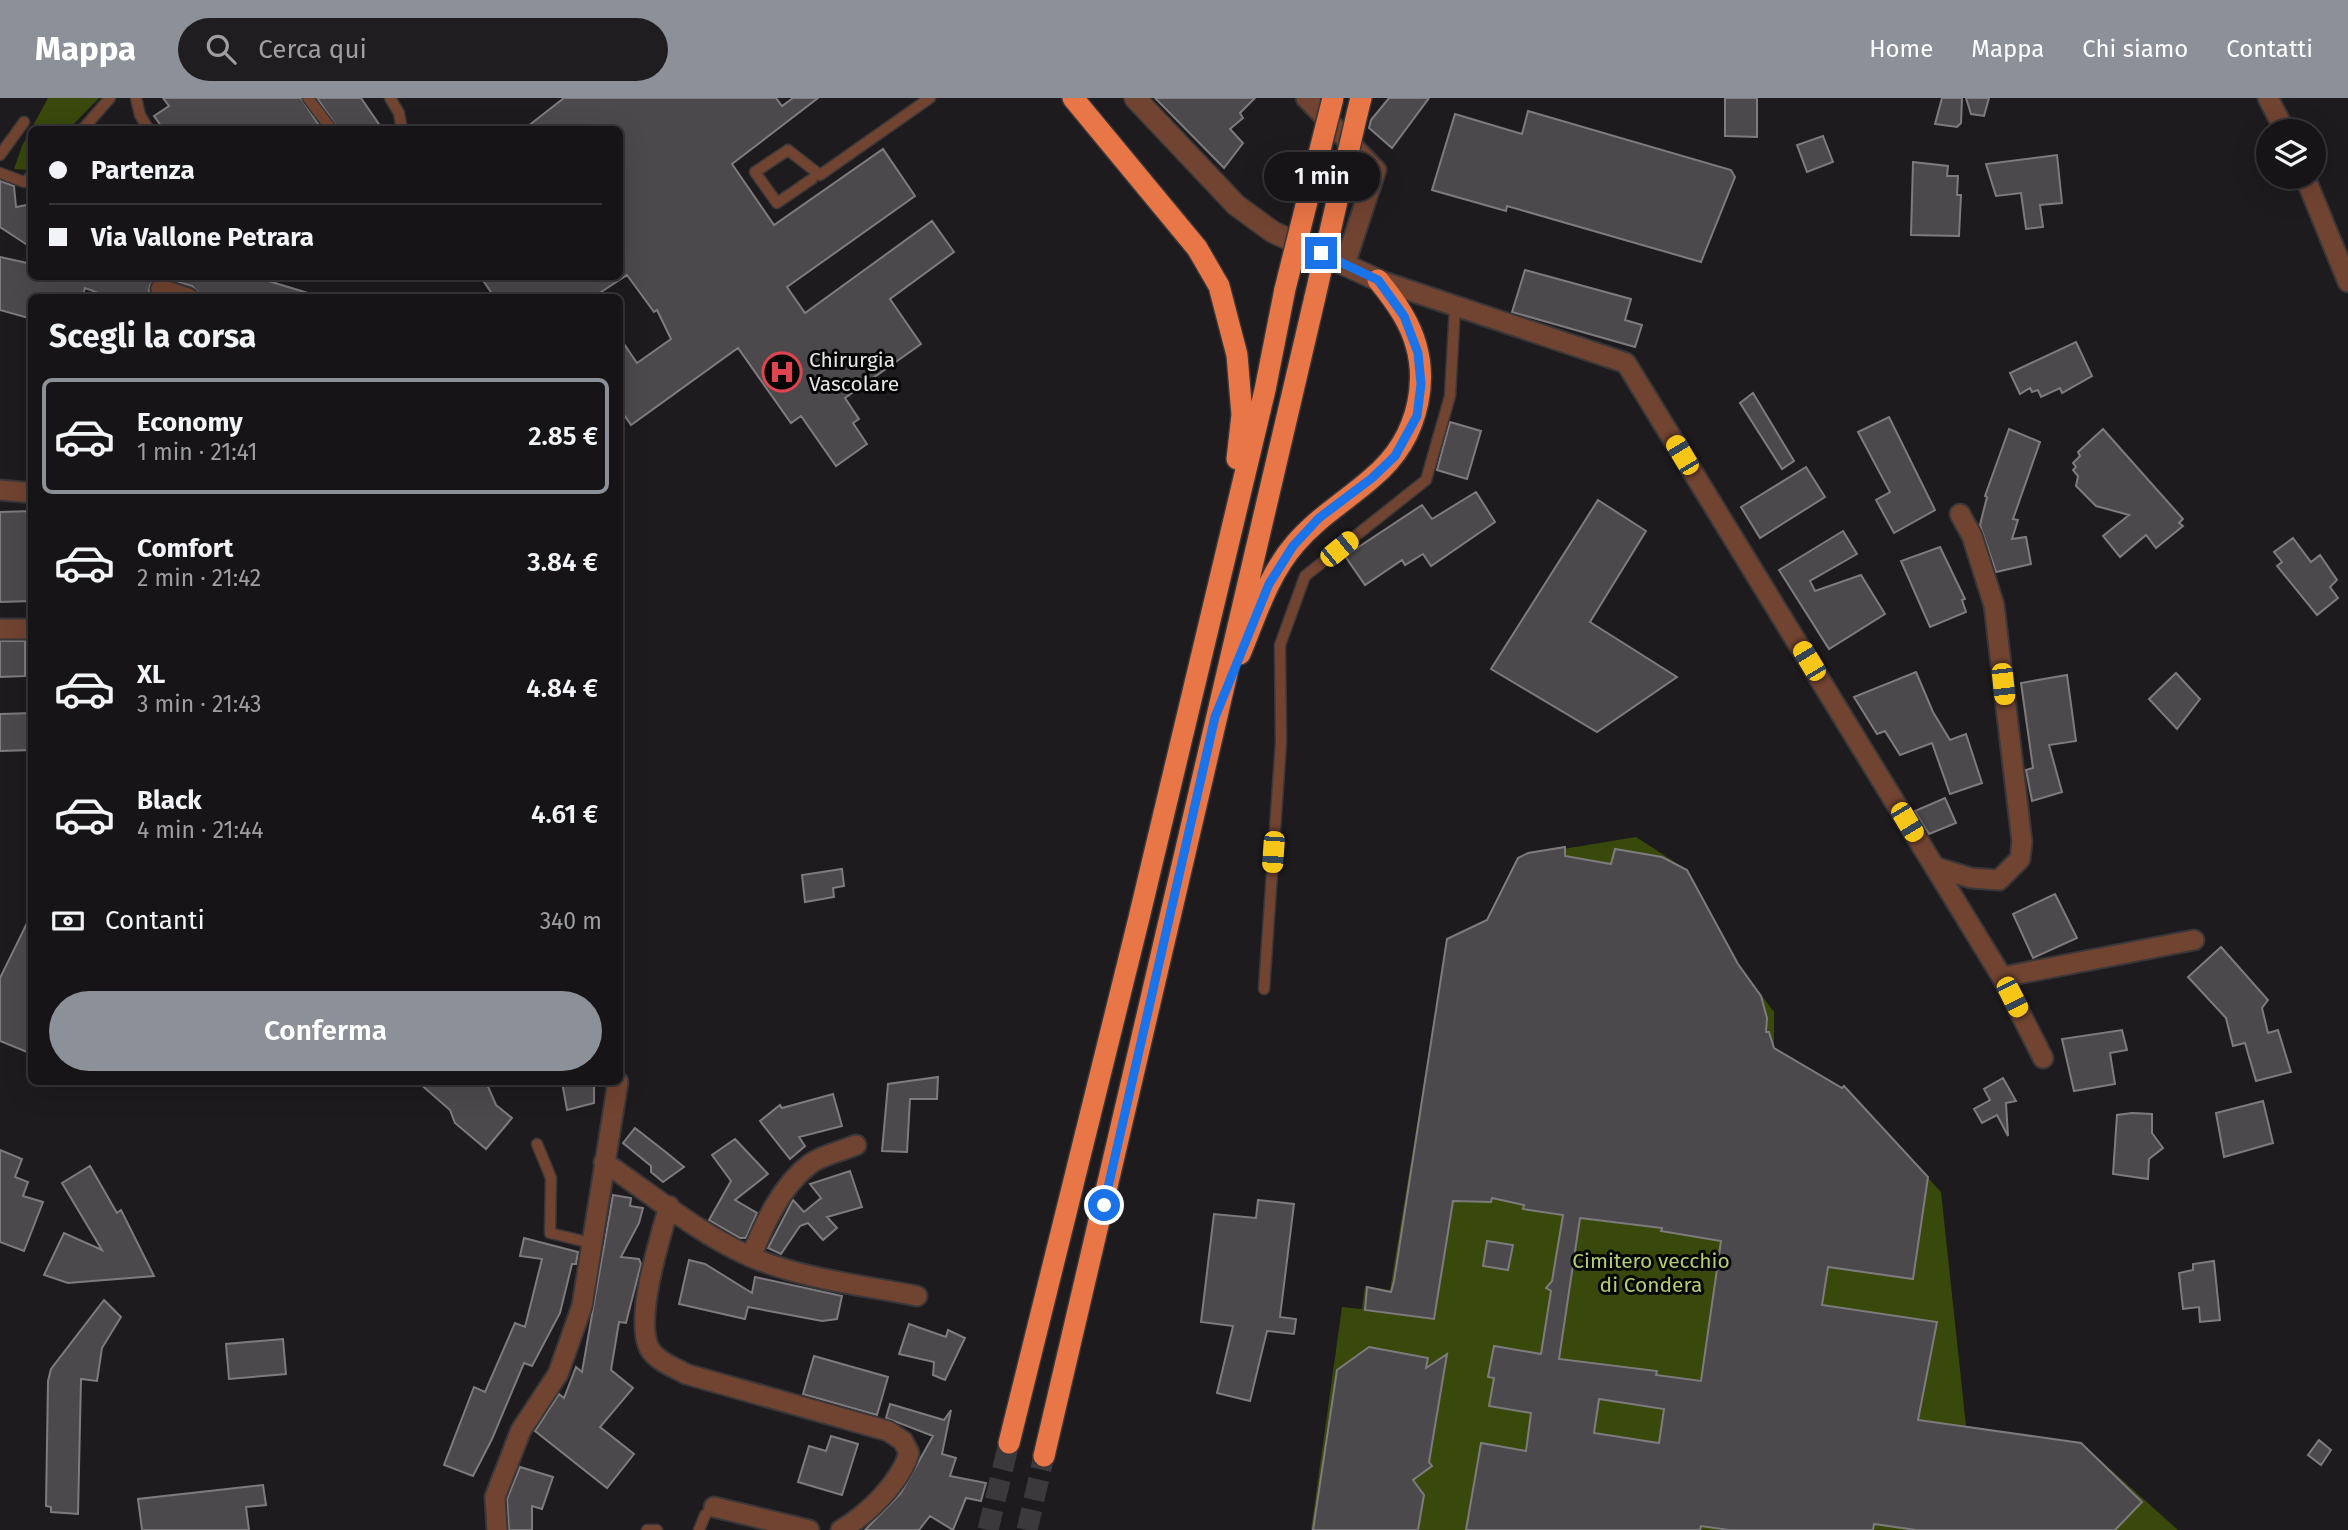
<!DOCTYPE html>
<html lang="it">
<meta charset="utf-8">
<style>
:root{--surface:#161416;--page:#1f1d1f;--text:#f1f3f6;--muted:#9e9ea1;--line:#353335;--accent:#8c9099}
body{margin:0;font-family:"Fira Sans",sans-serif;background:var(--page);color:var(--text);height:100vh;display:flex;flex-direction:column;font-size:26px;white-space:nowrap}
*{box-sizing:border-box;margin:0}
p{font-size:23px;color:var(--muted)}
.icon{flex:none;width:38px;height:38px;fill:none;stroke:currentColor;stroke-width:2;stroke-linecap:round;stroke-linejoin:round}
.map{position:relative;flex:1;overflow:hidden}
.side{position:absolute;left:28px;top:196px;width:595px;height:791px;display:flex;flex-direction:column;background:var(--surface);border-radius:10px;box-shadow:0 7px 28px #0002,0 0 0 2px var(--line)}
.side>*{flex:none}
.banner{position:absolute;left:28px;top:28px;width:595px;height:154px;border-radius:10px;box-shadow:0 7px 28px #0002,0 0 0 2px var(--line);display:grid;align-content:center;height:154px;padding:0 21px;background:var(--surface)}
.fabs{position:absolute;left:2256px;top:21px;display:grid;gap:14px}
.fabs a{display:grid;place-items:center;width:70px;height:70px;border-radius:50%;background:var(--surface);box-shadow:0 7px 28px #0002,0 0 0 2px var(--line);font-size:35px}
.end{position:absolute;width:32px;height:32px;margin:-16px;border:9px solid #1a73e8;background:#fff;box-shadow:0 0 0 4px #fff}
.from{border-radius:50%}
.bubble{position:absolute;height:49px;border-radius:24px;background:var(--surface);box-shadow:0 7px 28px #0002,0 0 0 2px var(--line);font-size:23px;font-weight:600;line-height:49px;text-align:center}
.car{position:absolute;width:21px;height:42px;margin:-21px -10px;border-radius:9px;box-shadow:0 0 5px 2px #0007;background:linear-gradient(#f5c518 24%,#345 0 40%,#f5c518 0 76%,#345 0 86%,#f5c518 0)}
.banner b{display:flex;align-items:center;gap:24px;height:66px;font-size:26px}
.banner b+b{border-top:2px solid var(--line)}
.banner i{width:18px;height:18px;background:var(--text)}
ul{padding:0;list-style:none}
li{display:flex;align-items:center;gap:21px;height:116px;margin:0 14px 10px;padding:0 7px;border:4px solid transparent;border-radius:10px}
li div{flex:1}
li b{display:block;font-size:26px}
li em{font-style:normal;font-weight:600}
li.on{border-color:var(--accent)}
li>.icon{width:63px;height:63px;stroke-width:1.5}
h2{padding:0 21px;font-size:32px;line-height:84px}
.pay{display:flex;align-items:center;gap:18px;height:77px;padding:0 21px;font-size:26px}
.pay p{margin-inline-start:auto}
.primary-button{display:flex;gap:14px;margin-top:auto;padding:14px 21px}
.primary-button a{flex:1;height:80px;border-radius:42px;background:var(--accent);color:#fff;font-size:28px;font-weight:600;line-height:80px;text-align:center}
header{display:flex;align-items:center;gap:42px;box-sizing:border-box;height:98px;padding:0 35px;background:var(--accent);color:#fff}
header strong{font-size:33px}
nav{display:flex;gap:38px;margin-inline-start:auto;font-size:24px}
.search{width:490px;height:63px;background:var(--page);display:flex;align-items:center;gap:18px;box-sizing:border-box;padding:0 24px;border-radius:38px;color:var(--muted);font-size:26px}
.map>svg:first-child{display:block}
.green{fill:#39480b}
.building{fill:#4c494c;stroke:#7e7b7e;stroke-width:2;fill-rule:evenodd}
.lines{fill:none;stroke-linecap:round;stroke-linejoin:round}
.motorway-tunnel{stroke:#3b393b;stroke-width:21;stroke-dasharray:21 10;stroke-linecap:butt}
.service-casing{stroke:#393739;stroke-width:13}
.minor-casing{stroke:#393739;stroke-width:23}
.tertiary-casing{stroke:#393739;stroke-width:24}
.motorway-casing{stroke:#393739;stroke-width:24}
.service{stroke:#714331;stroke-width:10}
.minor{stroke:#714331;stroke-width:19}
.tertiary{stroke:#714331;stroke-width:21}
.motorway{stroke:#e97647;stroke-width:21}
.motorway-bridge-casing{stroke:#393739;stroke-width:24;stroke-linecap:butt}
.motorway-bridge{stroke:#e97647;stroke-width:21}
.route{stroke:#1a73e8;stroke-width:9}
.labels{text-anchor:middle;dominant-baseline:central;stroke-width:6;stroke-linejoin:round;paint-order:stroke}
.poi-label{font-size:21px;fill:#e7e6e7;stroke:#070607;text-anchor:start}
.park-label{font-size:21px;fill:#b2ce70;stroke:#070607}
</style>
<header>
<strong>Mappa</strong>
<div class="search"><svg class="icon" aria-label="search" viewBox="0 0 24 24"><circle cx="10" cy="10" r="6"/><path d="M15 15l6 6"/></svg>Cerca qui</div>
<nav><a>Home</a><a>Mappa</a><a>Chi siamo</a><a>Contatti</a></nav>
</header>
<div class="map">
<svg width="2348" height="1432" viewBox="0 0 2348 1432">
<rect width="100%" height="100%" fill="#1d1b1d"/>
<!-- green -->
<path class="green" d="M48 0H99L69 31 32 32 31 69 27 72 14 71 22 48Z
M1636 739 1687 772 1738 866 1774 914V950L1849 993 1941 1094 1966 1328 2081 1345 2178 1432H1311L1342 1209 1362 1211 1365 1188 1390 1192 1446 849 1486 822 1521 758Z"/>
<!-- building -->
<path class="building" d="M163 0H301L322 32H164L154 18 169 8Z
M317 0H361L383 32H339Z
M564 0H776L782 8 793 0H818L732 66 774 127 883 51 915 98 787 189 805 215 932 123 954 154 890 201 921 246 845 300 859 321 853 325 867 346 836 368 801 318 791 325 738 250 631 327 620 311V240L637 265 671 241 657 212 654 214 627 177 592 200H495L480 178H620V32H523Z
M1155 0H1255L1240 15 1243 20 1230 31 1243 45 1224 70Z
M1389 0H1429L1392 50 1369 30 1371 22Z
M1725 0H1757V39L1725 38Z
M1942 0H1962L1961 25 1957 29 1935 26Z
M1966 0H1989L1984 18 1971 16Z
M1528 13 1731 72 1735 79 1701 164 1507 108 1506 113 1432 92 1455 16 1522 36Z
M1823 38 1833 64 1807 74 1797 47Z
M2057 57 2062 105 2040 107 2043 129 2026 131 2021 95 1996 98 1986 66Z
M1913 64 1948 68 1947 78H1958L1957 97H1961L1959 138 1911 137Z
M0 83 14 88 16 109 32 106V150L0 129Z
M0 159 32 166V178H252L308 195V200H209L200 197 192 188 159 179 150 187 148 200H112L85 190 82 200H32V221L0 212Z
M1525 172 1631 201 1625 222 1642 227 1635 249 1512 214Z
M2076 244 2092 278 2062 295 2060 290 2041 299 2038 292 2032 294 2030 290 2020 296 2010 275Z
M1753 295 1794 363 1782 371 1740 305Z
M1889 319 1935 412 1894 435 1876 402 1890 394 1858 334Z
M1450 324 1481 333 1467 381 1437 372Z
M2009 331 2040 344 2013 421 2018 422 2012 441 2026 439 2031 466 1996 474 1980 427 1987 399 1985 398Z
M2103 331 2183 421 2179 425 2183 428 2156 450 2146 437 2120 459 2103 438 2129 417 2096 408 2076 388 2078 378 2073 372 2076 369 2073 365 2080 358 2078 354Z
M1806 369 1825 399 1760 440 1741 409Z
M1476 394 1495 424 1431 468 1423 456 1405 467 1402 462 1365 487 1345 458 1422 407 1432 421Z
M1598 402 1646 433 1590 524 1677 579 1597 634 1491 571Z
M32 413V503L0 504V414Z
M1843 433 1857 456 1810 483 1815 493 1861 477 1885 516 1829 551 1779 472Z
M2293 440 2311 464 2320 457 2337 482 2330 489 2338 500 2317 517 2277 468 2282 464 2274 454Z
M1940 449 1965 501 1962 502 1966 514 1930 529 1901 463Z
M0 543H25V578L0 579Z
M1916 574 1933 614 1950 642 1966 636 1982 685 1950 696 1932 645 1900 657 1885 633 1877 636 1854 599Z
M2176 575 2200 601 2177 631 2149 601Z
M2067 577 2076 643 2049 647 2062 694 2032 703 2026 672 2033 670 2021 585Z
M32 615V652L0 653V616Z
M1945 700 1956 725 1929 736 1915 713Z
M1565 749V758L1611 766 1615 751 1662 759 1687 772 1738 866 1761 898 1767 920 1766 934H1769L1774 950 1842 990 1844 988 1928 1079 1913 1181 1828 1169 1822 1207 1937 1224 1918 1322 2081 1345 2142 1404 2115 1432H1916L1874 1426 1873 1432H1729L1701 1428 1700 1432H1466L1481 1345 1526 1353 1531 1315 1489 1308 1494 1280 1488 1279 1494 1248 1541 1256 1551 1193 1546 1190 1552 1183 1563 1117 1523 1111 1524 1107 1492 1100 1491 1104 1453 1103 1434 1221 1365 1212 1367 1189 1391 1194 1394 1183 1447 841 1487 822 1518 760 1528 755ZM1580 1120 1662 1130 1661 1133 1721 1143 1701 1283 1656 1277 1657 1273 1559 1261ZM1599 1301 1664 1311 1659 1345 1594 1335Z
M842 771 844 788 833 790 834 799 805 804 802 777Z
M2055 796 2077 840 2033 860 2013 816Z
M32 815V956L0 943V880Z
M2221 849 2268 902 2262 910 2268 935 2278 932 2291 974 2256 983 2245 945 2233 948 2226 920 2188 879Z
M2122 932 2127 952 2110 955 2115 986 2074 993 2062 941Z
M938 979 937 1001H910L907 1054 882 1053 888 986Z
M2003 980 2016 1003 2006 1005 2008 1038 1997 1017 1982 1025 1974 1011 1990 1002 1984 991Z
M418 984H486L496 1007 512 1020 486 1051 455 1025 450 1012Z
M562 984H594V1005L567 1012Z
M833 996 842 1028 799 1039 805 1048 790 1061 760 1023 780 1007 782 1010Z
M2263 1003 2273 1045 2224 1059 2216 1015Z
M2132 1015 2152 1016V1035L2163 1050 2149 1061 2148 1081 2113 1076 2117 1017Z
M635 1030 667 1055 684 1069 663 1084 651 1074V1068L623 1045Z
M735 1041 768 1076 735 1102 757 1115 746 1140H740L709 1122 731 1083 712 1057Z
M0 1052 22 1061 15 1079 28 1084 23 1098 43 1104 24 1153 0 1144Z
M90 1068 117 1115 121 1112 154 1178 68 1185 44 1177 64 1135 102 1152 62 1085Z
M850 1073 862 1109 827 1119 837 1130 823 1142 808 1125 800 1128 781 1156 768 1150 793 1102 804 1114 821 1100 810 1086Z
M613 1097 631 1100 630 1108 643 1110 639 1125 621 1159 639 1161 641 1166 626 1225 619 1224 611 1272 633 1290 600 1329 634 1356 607 1390 535 1333 559 1296 564 1300 576 1269 582 1274Z
M1258 1102 1294 1106 1280 1219 1296 1221 1294 1236 1267 1233 1250 1303 1217 1295 1233 1228 1201 1224 1214 1116 1256 1120Z
M524 1140 578 1154 576 1166H572L560 1215 532 1268 524 1265 492 1341 473 1378 444 1367 474 1289 485 1294 515 1225 525 1229 542 1161 520 1158Z
M1487 1143 1513 1147 1508 1172 1483 1168Z
M689 1162 705 1166 752 1195 755 1179 842 1198 837 1221 822 1223 748 1209 745 1221 679 1206Z
M2214 1163 2220 1222 2200 1224 2199 1209 2183 1211 2179 1175 2193 1172V1166Z
M104 1202 121 1219 102 1250 97 1283 81 1281 78 1416 51 1414V1409L46 1408 48 1283 51 1271Z
M909 1226 946 1239 948 1232 965 1240 945 1282 933 1277 934 1264 899 1256Z
M283 1241 286 1276 229 1281 226 1246Z
M1369 1249 1428 1260 1426 1270 1447 1256 1429 1364 1432 1368 1413 1382 1424 1397 1418 1432H1313L1337 1272Z
M814 1258 888 1279 877 1317 803 1296Z
M890 1306 944 1322 951 1312 942 1356 956 1360 950 1378 986 1385 981 1403 966 1400 953 1432 930 1418 919 1432H865L901 1395 933 1338 886 1320Z
M831 1338 858 1346 842 1397 798 1384 809 1348 826 1353Z
M2319 1342 2331 1352 2321 1367 2308 1357Z
M520 1369 553 1379 542 1411 532 1408V1432H509L507 1401Z
M263 1387 266 1407 246 1409 249 1432H142L138 1401Z"/>
<g class="lines">
<!-- motorway-tunnel -->
<path class="motorway-tunnel" d="M988 1432 1009 1345
M1027 1432 1044 1358"/>
<!-- service casing -->
<g class="service-casing">
<path id="service" d="M136 0 140 17 149 32
M308 0 332 32
M390 0 399 15 402 32
M82 32 110 0
M0 57 24 24
M0 75 24 84 32 78
M812 81 777 105 755 74 788 52 820 77 930 0
M1264 891 1281 644 1280 547 1305 478 1426 382 1450 298 1455 208
M537 1046 551 1080 550 1135 591 1145
M647 1432H657
M699 1432 705 1417 714 1409"/>
</g>
<!-- minor casing -->
<g class="minor-casing">
<path id="minor" d="M1306 0 1376 72 1345 166
M2268 0 2285 33
M2305 79 2348 184
M1378 182 1626 265 2002 879 2043 960
M161 191 188 200
M0 392 32 395
M0 531H32
M1935 769 1971 780 1999 782 2020 761 2022 744 1994 507 1972 438 1960 416
M2002 879 2194 842
M604 1064C651 1096 698 1135 749 1158 801 1181 862 1187 917 1198
M669 1108C660 1141 636 1215 648 1247 653 1262 674 1269 686 1276L888 1333 903 1343 909 1355C900 1385 868 1416 841 1432
M751 1159C764 1126 781 1088 810 1066 822 1057 842 1053 856 1047
M714 1409 809 1432
M497 1432 495 1399 521 1332 558 1276 582 1208 618 984"/>
</g>
<!-- tertiary casing -->
<g class="tertiary-casing">
<path id="tertiary" d="M1135 0 1236 107 1273 134 1378 182"/>
</g>
<!-- motorway casing -->
<g class="motorway-casing">
<path id="motorway" d="M1073 0 1197 150 1219 188 1237 257 1242 317 1237 361
M1357 16 1361 0
M1240 556C1256 518 1268 477 1295 446 1318 419 1346 403 1372 380 1420 340 1436 273 1403 217 1396 205 1387 193 1378 182
M1009 1345 1138 824 1265 292 1285 191
M1044 1358 1315 199"/>
</g>
<!-- service -->
<use href="#service" class="service"/>
<!-- minor -->
<use href="#minor" class="minor"/>
<!-- tertiary -->
<use href="#tertiary" class="tertiary"/>
<!-- motorway -->
<use href="#motorway" class="motorway"/>
<!-- motorway-bridge casing -->
<g class="motorway-bridge-casing">
<path id="motorway-bridge" d="M1285 191 1333 0
M1315 199 1357 16"/>
</g>
<!-- motorway-bridge -->
<use href="#motorway-bridge" class="motorway-bridge"/>
</g>
<g class="lines">
<!-- route -->
<path class="route" d="M1104 1107 1215 619 1269 486 1293 448 1319 420 1372 380 1395 358 1417 318 1421 286 1418 255 1404 218 1378 182 1321 155"/>
</g>
<!-- icons -->
<defs>
<g id="hospital-ring" transform="scale(2.0125)"><circle r="9.5" fill="#070607" stroke="#e0444e" stroke-width="1.5"/><path d="M-5-5h3v3.5h4V-5h3V5h-3V1.5h-4V5h-3Z" fill="#e0444e"/></g>
</defs>
<g fill-rule="evenodd">
<use href="#hospital-ring" x="782" y="274"/>
</g>
<g class="labels">
<!-- poi labels -->
<g class="poi-label">
<text x="809" y="262">Chirurgia<tspan x="809" dy="24">Vascolare</tspan></text>
</g>
<!-- park labels -->
<g class="park-label">
<text x="1651" y="1163">Cimitero vecchio<tspan x="1651" dy="24">di Condera</tspan></text>
</g>
</g>
</svg>
<div class="fabs">
<a><svg class="icon" aria-label="layers" viewBox="0 0 24 24"><path d="M12 4l9 5-9 5-9-5zM3 14l9 5 9-5"/></svg></a>
</div>
<i class="end from" style="left:1104px;top:1107px"></i>
<i class="end" style="left:1321px;top:155px"></i>
<div class="bubble" style="left:1264px;top:54px;width:116px">1 min</div>
<i class="car" style="left:1682px;top:357px;rotate:329deg"></i>
<i class="car" style="left:1339px;top:451px;rotate:51deg"></i>
<i class="car" style="left:1809px;top:563px;rotate:329deg"></i>
<i class="car" style="left:2003px;top:586px;rotate:174deg"></i>
<i class="car" style="left:1907px;top:724px;rotate:149deg"></i>
<i class="car" style="left:1273px;top:754px;rotate:184deg"></i>
<i class="car" style="left:2012px;top:899px;rotate:153deg"></i>
<div class="banner">
<b><i class="from"></i>Partenza</b>
<b><i></i>Via Vallone Petrara</b>
</div>
<section class="side">
<h2>Scegli la corsa</h2>
<ul>
<li class="on"><svg class="icon" aria-label="car" viewBox="0 0 24 24"><path d="M5 17H2v-5l4-1 3-4h7l3 4 3 1v5h-3M9 17h6M6 11h13"/><circle cx="7" cy="17" r="2"/><circle cx="17" cy="17" r="2"/></svg><div><b>Economy</b><p>1 min · 21:41</p></div><em>2.85 €</em></li>
<li><svg class="icon" aria-label="car" viewBox="0 0 24 24"><path d="M5 17H2v-5l4-1 3-4h7l3 4 3 1v5h-3M9 17h6M6 11h13"/><circle cx="7" cy="17" r="2"/><circle cx="17" cy="17" r="2"/></svg><div><b>Comfort</b><p>2 min · 21:42</p></div><em>3.84 €</em></li>
<li><svg class="icon" aria-label="car" viewBox="0 0 24 24"><path d="M5 17H2v-5l4-1 3-4h7l3 4 3 1v5h-3M9 17h6M6 11h13"/><circle cx="7" cy="17" r="2"/><circle cx="17" cy="17" r="2"/></svg><div><b>XL</b><p>3 min · 21:43</p></div><em>4.84 €</em></li>
<li><svg class="icon" aria-label="car" viewBox="0 0 24 24"><path d="M5 17H2v-5l4-1 3-4h7l3 4 3 1v5h-3M9 17h6M6 11h13"/><circle cx="7" cy="17" r="2"/><circle cx="17" cy="17" r="2"/></svg><div><b>Black</b><p>4 min · 21:44</p></div><em>4.61 €</em></li>
</ul>
<div class="pay"><svg class="icon" aria-label="cash" viewBox="0 0 24 24"><path d="M3 7h18v10H3z"/><circle cx="12" cy="12" r="2"/></svg>Contanti<p>340 m</p></div>
<div class="primary-button"><a>Conferma</a></div>
</section>
</div>
